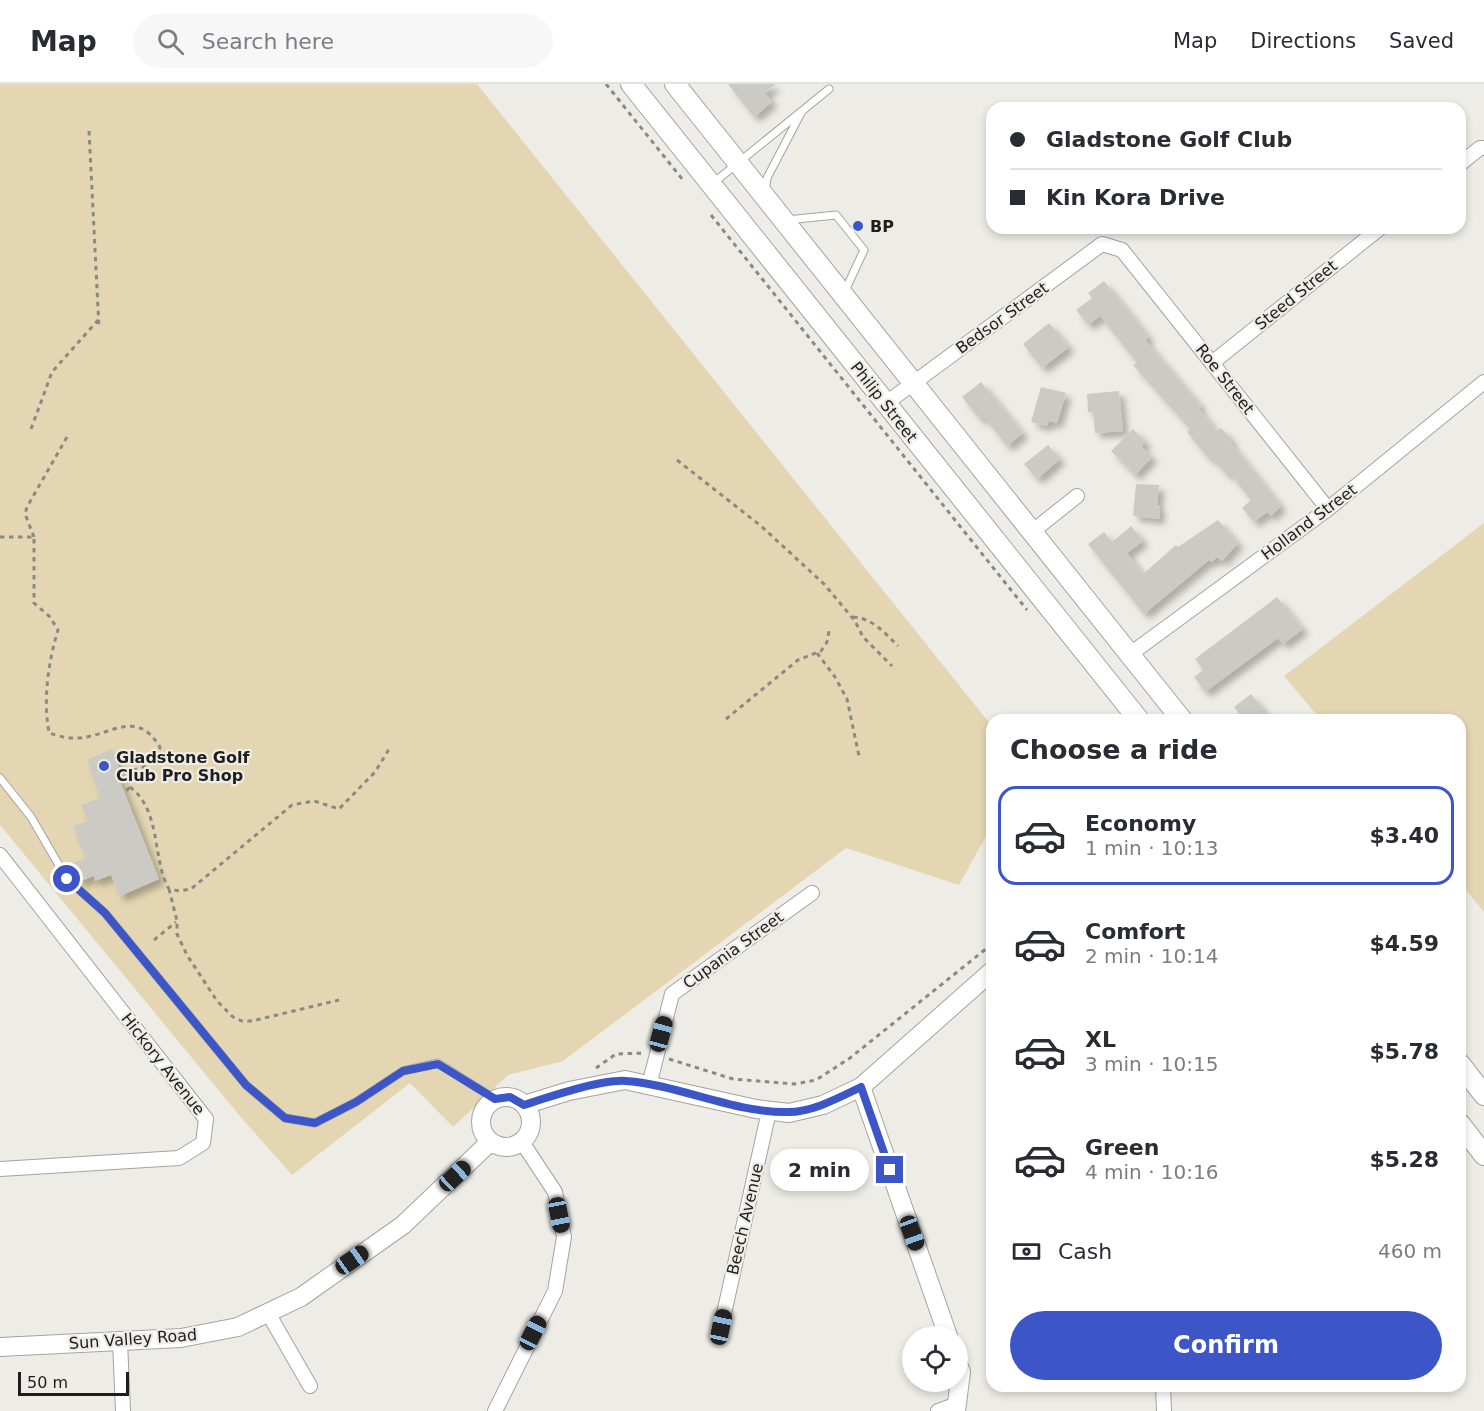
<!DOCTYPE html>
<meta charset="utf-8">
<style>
:root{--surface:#fff;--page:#f7f7f7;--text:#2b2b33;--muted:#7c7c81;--line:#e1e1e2;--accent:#3c56c8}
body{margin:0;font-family:"DejaVu Sans",sans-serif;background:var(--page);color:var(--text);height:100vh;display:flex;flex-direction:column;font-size:22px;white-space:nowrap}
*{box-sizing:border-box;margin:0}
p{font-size:20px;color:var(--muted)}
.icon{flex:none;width:33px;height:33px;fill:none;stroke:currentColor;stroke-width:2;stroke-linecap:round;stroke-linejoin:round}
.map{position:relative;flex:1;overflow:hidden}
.sheet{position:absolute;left:986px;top:630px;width:480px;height:678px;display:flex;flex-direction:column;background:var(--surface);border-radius:18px;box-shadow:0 3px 9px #0003}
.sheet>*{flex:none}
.top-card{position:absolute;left:986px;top:18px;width:480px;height:132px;border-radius:18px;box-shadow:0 3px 9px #0003;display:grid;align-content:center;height:132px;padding:0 24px;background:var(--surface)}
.tools{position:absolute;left:902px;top:1242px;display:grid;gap:12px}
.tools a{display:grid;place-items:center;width:66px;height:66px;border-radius:50%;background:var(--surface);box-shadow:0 3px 9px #0003;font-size:30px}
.scale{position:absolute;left:18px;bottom:15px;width:111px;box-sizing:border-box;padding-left:6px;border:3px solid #1f1e1c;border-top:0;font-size:16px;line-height:21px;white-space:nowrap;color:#1f1e1c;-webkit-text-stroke:4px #eeece6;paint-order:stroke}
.end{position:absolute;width:27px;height:27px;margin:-14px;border:8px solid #3c56c8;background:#fff;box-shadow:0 0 0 3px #fff}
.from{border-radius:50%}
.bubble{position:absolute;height:42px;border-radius:21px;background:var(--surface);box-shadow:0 3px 9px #0003;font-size:20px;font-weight:600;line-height:42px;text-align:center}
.car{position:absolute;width:18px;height:36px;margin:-18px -9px;border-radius:8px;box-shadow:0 0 4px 2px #0007;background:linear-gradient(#222 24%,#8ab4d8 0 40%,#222 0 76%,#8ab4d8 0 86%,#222 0)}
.top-card b{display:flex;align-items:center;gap:21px;height:57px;font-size:22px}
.top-card b+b{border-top:2px solid var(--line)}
.top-card i{width:15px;height:15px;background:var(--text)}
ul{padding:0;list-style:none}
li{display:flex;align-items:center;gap:18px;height:99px;margin:0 12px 9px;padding:0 12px;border:3px solid transparent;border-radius:18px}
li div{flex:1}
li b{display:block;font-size:22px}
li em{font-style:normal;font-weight:600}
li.selected{border-color:var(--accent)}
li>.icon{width:54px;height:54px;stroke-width:1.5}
h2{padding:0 24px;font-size:27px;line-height:72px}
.pay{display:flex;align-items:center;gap:15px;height:66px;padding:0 24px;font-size:22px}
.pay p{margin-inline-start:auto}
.button{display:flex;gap:12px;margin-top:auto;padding:12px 24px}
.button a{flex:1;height:69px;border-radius:36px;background:var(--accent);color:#fff;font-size:24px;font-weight:600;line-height:69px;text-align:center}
header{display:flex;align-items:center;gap:36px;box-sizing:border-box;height:84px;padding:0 30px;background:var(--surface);border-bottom:2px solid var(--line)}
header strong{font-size:28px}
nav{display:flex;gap:33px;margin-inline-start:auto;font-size:21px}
.search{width:420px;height:54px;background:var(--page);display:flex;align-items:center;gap:15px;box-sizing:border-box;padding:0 21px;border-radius:33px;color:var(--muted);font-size:22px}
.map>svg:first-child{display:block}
.green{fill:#e4d6b2}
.building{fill:#cccac5;filter:url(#shadow)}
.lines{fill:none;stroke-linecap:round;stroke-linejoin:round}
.lane-casing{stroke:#a5a39e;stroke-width:9}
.street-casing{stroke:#a5a39e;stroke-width:16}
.secondary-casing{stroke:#a5a39e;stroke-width:20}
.primary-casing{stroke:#a5a39e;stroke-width:22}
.path{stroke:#8a8984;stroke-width:3;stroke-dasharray:4.5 4.5;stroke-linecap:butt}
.lane{stroke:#fff;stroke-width:7}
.street{stroke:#fff;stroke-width:14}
.secondary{stroke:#fff;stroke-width:18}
.primary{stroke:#fff;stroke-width:20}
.route{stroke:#3c56c8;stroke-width:8}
.poi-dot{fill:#3c56c8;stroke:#eeece6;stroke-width:2}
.labels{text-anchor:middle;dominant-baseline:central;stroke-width:4.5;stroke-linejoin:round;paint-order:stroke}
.poi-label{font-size:16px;font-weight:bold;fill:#1f1e1c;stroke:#eeece6;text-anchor:start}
.street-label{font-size:16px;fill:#1f1e1c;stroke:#eeece6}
</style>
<header>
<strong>Map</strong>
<div class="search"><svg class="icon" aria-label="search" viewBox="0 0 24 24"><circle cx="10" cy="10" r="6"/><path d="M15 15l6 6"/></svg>Search here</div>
<nav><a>Map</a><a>Directions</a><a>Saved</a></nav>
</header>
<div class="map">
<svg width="1484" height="1327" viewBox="0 0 1484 1327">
<defs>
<filter id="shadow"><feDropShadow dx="5.5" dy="5.5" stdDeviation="3" flood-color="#0004"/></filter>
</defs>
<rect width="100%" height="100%" fill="#eeece6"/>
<!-- green -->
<path class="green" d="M0 0H477L991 641V743L959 801 846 764 563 977 508 991 453 1043 410 999 292 1091 239 1031 0 741Z
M1484 439V828L1460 799V636H1321L1284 592Z"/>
<!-- building -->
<path class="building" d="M728 0H776L765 9 772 18 754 33Z
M1104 197 1149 253 1145 256 1201 322 1199 325 1217 347 1221 344 1232 356 1230 358 1281 422 1271 432 1267 428 1254 438 1242 424 1251 416 1229 388 1227 391 1211 373 1209 375 1187 348 1190 345 1133 281 1137 279 1100 232 1088 241 1076 226 1092 214 1088 209Z
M1049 239 1069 263 1042 284 1023 260Z
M981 298 1023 349 1007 362 984 333 980 335 962 313Z
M1041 303 1066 309 1057 339 1049 337 1047 342 1031 338Z
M1119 307 1123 347 1095 349 1093 328H1088L1087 310Z
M1133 345 1146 358 1141 362 1152 373 1135 391 1111 367Z
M1048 361 1060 375 1037 395 1024 380Z
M1136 400 1159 401 1157 421 1160 423 1159 435 1133 432Z
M1218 436 1238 459 1222 477 1217 473 1212 478 1209 476 1144 530 1088 460 1104 448 1112 458 1131 442 1143 457 1127 469 1143 490 1176 461 1178 463Z
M1277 513 1303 545 1283 560 1278 554 1205 608 1194 593 1203 586 1195 575Z
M1251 610 1271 636H1244L1234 623Z
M112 665 121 689 117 690 159 795 120 812 111 791 95 797 94 792 79 798 70 780 86 774 73 742 88 737 81 721 100 714 87 676Z"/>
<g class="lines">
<!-- lane casing -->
<g class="lane-casing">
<path id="lane" d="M712 100 829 5
M765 108 767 94 801 29
M787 136 836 131 864 166 844 209
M0 694 31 733 67 795 105 829 246 1001 285 1034 315 1039 356 1018 403 987 438 979 495 1015"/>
</g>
<!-- street casing -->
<g class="street-casing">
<path id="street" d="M1460 80 1480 64H1484
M1212 279 1380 144
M885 320 1102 160 1122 166 1328 425
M1033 447 1077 412
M1129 571 1328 425 1484 298
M0 771 206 1035 203 1059 179 1074 0 1085
M649 1002 672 910 812 809
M268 1229 310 1302
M721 1243 769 1027
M120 1257 123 1327
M1163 1302 1164 1327
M495 1327 555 1207 564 1153 555 1108 522 1058
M938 1327 957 1320"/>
</g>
<!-- secondary casing -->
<g class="secondary-casing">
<path id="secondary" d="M861 1003 948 1252
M481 1038a25 25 0 1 1 50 0a25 25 0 1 1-50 0Z
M524 1021 569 1007 625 996 756 1025 789 1029 823 1021 861 1003 992 887
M0 1263 181 1254 238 1243 301 1213 403 1141 490 1058
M956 1327 961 1288 957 1278"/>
</g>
<!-- primary casing -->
<g class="primary-casing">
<path id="primary" d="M631 0 1139 636
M675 0 1182 636
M1460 980 1484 1011
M1460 1040 1484 1071"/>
</g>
<!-- path -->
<path class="path" d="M606 0 683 96
M89 47 99 244
M711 131 1027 526
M31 345 52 288 99 235
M677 376 761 442 824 500 855 537 863 553 892 582
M0 453H34V519L50 533 58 546C48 579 43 615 49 649 56 651 64 654 72 654 108 656 134 621 160 663 156 683 143 682 126 689L130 703 124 709
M34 453 25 430 27 423 67 353
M853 533C872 534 885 549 898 562
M817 569 835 593 847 615 859 672
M726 635 798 576 821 567 827 558 829 547
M130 703C162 727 152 777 169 805L179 807 191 805 292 721 314 717 339 725 375 688 391 662
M169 805 177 837V850L187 871 217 917 233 933 242 937H252L339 916
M154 856 176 838
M669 975 733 995 795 1000 816 996 850 974 992 860
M596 984 616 970 645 969
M504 1009 518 1006"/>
<!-- lane -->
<use href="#lane" class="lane"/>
<!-- street -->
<use href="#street" class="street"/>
<!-- secondary -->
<use href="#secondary" class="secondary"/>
<!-- primary -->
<use href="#primary" class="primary"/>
</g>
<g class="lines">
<!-- route -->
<path class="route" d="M67 795 105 829 246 1001 285 1034 315 1039 356 1018 403 987 438 980 495 1015 510 1013 524 1021C549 1013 602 995 626 997 680 1001 733 1029 788 1028 813 1028 838 1014 861 1003L890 1086"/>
</g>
<!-- markers -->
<g class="poi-dot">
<circle cx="858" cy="142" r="6"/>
<circle cx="104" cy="682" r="6"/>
</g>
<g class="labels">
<!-- poi labels -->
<g class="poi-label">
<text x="870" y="142">BP</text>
<text x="116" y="673">Gladstone Golf<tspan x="116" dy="18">Club Pro Shop</tspan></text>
</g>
<!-- street labels -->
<g class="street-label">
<text transform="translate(1296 211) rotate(-39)">Steed Street</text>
<text transform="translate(1002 234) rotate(-36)">Bedsor Street</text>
<text transform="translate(1225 295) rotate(52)">Roe Street</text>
<text transform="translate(884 318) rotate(52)">Philip Street</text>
<text transform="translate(1309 438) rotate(-37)">Holland Street</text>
<text transform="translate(733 866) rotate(-36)">Cupania Street</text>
<text transform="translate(163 980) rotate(52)">Hickory Avenue</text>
<text transform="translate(745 1135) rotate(-77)">Beech Avenue</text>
<text transform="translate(133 1255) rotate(-4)">Sun Valley Road</text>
</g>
</g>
</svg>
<div class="tools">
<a><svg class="icon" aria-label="locate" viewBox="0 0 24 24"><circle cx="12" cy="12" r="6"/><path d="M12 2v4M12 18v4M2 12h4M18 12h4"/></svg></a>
</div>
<div class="scale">50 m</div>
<i class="end from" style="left:67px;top:795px"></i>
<i class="end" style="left:890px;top:1086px"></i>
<div class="bubble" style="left:770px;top:1065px;width:99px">2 min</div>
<i class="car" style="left:661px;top:950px;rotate:15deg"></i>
<i class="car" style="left:455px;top:1092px;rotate:47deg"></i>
<i class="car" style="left:559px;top:1131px;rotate:169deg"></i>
<i class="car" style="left:912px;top:1149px;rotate:160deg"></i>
<i class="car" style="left:352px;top:1176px;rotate:55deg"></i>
<i class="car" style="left:721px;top:1243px;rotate:12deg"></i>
<i class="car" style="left:533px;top:1249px;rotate:27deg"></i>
<div class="top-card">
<b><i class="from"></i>Gladstone Golf Club</b>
<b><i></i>Kin Kora Drive</b>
</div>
<section class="sheet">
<h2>Choose a ride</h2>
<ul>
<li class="selected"><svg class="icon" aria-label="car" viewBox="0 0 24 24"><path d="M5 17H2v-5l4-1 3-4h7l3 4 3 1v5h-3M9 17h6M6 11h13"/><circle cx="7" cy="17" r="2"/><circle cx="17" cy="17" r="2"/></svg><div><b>Economy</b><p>1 min · 10:13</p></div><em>$3.40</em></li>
<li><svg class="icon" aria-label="car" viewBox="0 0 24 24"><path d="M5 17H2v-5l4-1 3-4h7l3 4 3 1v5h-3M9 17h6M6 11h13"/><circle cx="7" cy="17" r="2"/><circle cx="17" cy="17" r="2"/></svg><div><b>Comfort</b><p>2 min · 10:14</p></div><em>$4.59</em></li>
<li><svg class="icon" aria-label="car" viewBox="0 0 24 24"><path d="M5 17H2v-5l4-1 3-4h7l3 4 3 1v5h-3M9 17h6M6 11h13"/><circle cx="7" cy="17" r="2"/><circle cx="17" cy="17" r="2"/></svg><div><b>XL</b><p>3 min · 10:15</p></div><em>$5.78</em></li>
<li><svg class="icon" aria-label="car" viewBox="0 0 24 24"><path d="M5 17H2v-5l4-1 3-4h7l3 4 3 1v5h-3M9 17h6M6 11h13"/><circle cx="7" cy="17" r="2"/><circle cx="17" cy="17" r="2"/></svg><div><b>Green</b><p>4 min · 10:16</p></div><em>$5.28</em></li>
</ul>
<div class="pay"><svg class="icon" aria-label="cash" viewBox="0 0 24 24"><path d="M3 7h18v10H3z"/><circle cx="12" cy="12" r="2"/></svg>Cash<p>460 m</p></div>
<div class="button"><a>Confirm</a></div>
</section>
</div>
